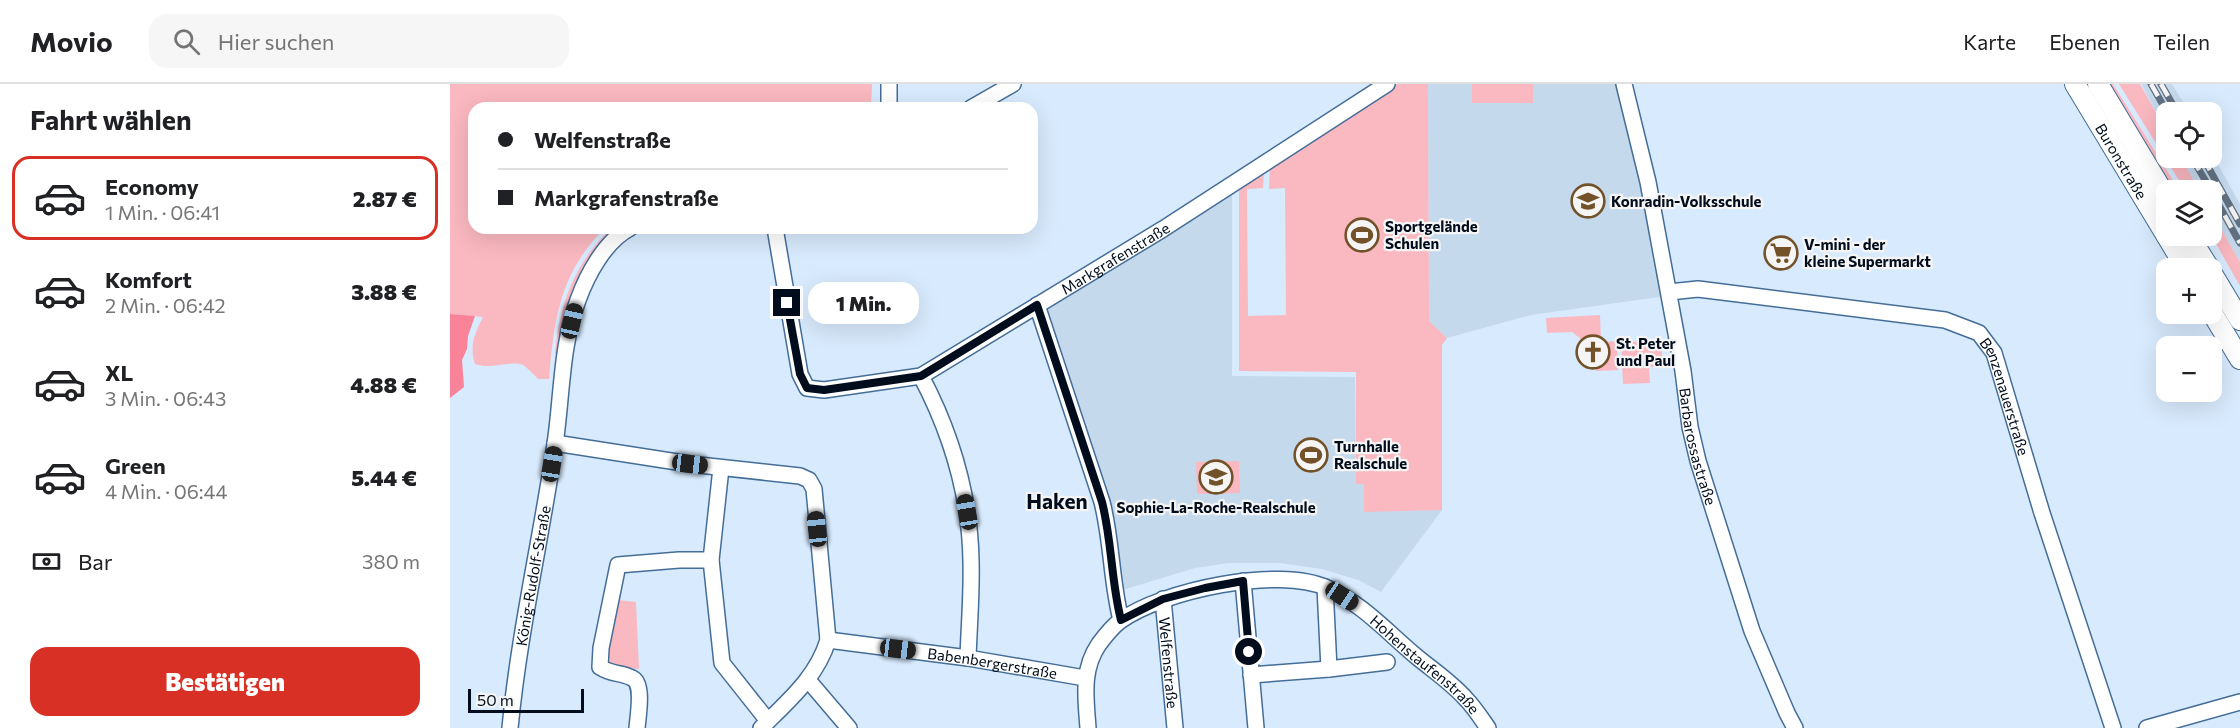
<!DOCTYPE html>
<html lang="de">
<meta charset="utf-8">
<style>
:root{--surface:#fff;--page:#f6f6f6;--text:#202124;--muted:#757577;--line:#e0e0e0;--accent:#d93025}
body{margin:0;font-family:Commissioner,sans-serif;background:var(--page);color:var(--text);height:100vh;display:flex;flex-direction:column;font-size:22px;white-space:nowrap}
*{box-sizing:border-box;margin:0}
p{font-size:20px;color:var(--muted)}
.icon{flex:none;width:33px;height:33px;fill:none;stroke:currentColor;stroke-width:2;stroke-linecap:round;stroke-linejoin:round}
.map{position:relative;flex:1;overflow:hidden}
.sheet{display:flex;flex-direction:column;background:var(--surface);width:450px}
.sheet>*{flex:none}
.top-card{position:absolute;left:18px;top:18px;width:570px;height:132px;border-radius:18px;box-shadow:0 6px 24px #0002;display:grid;align-content:center;height:132px;padding:0 30px;background:var(--surface)}
.buttons{position:absolute;left:1706px;top:18px;display:grid;gap:12px}
.buttons a{display:grid;place-items:center;width:66px;height:66px;border-radius:12px;background:var(--surface);box-shadow:0 6px 24px #0002;font-size:30px}
.scale{position:absolute;left:18px;bottom:15px;width:116px;box-sizing:border-box;padding-left:6px;border:3px solid #010d1c;border-top:0;font-size:16px;line-height:21px;white-space:nowrap;color:#010d1c;-webkit-text-stroke:4px #f5f5f5;paint-order:stroke}
.end{position:absolute;width:27px;height:27px;margin:-14px;border:8px solid #010d1c;background:#fff;box-shadow:0 0 0 3px #fff}
.from{border-radius:50%}
.bubble{position:absolute;height:42px;border-radius:18px;background:var(--surface);box-shadow:0 6px 24px #0002;font-size:20px;font-weight:800;line-height:42px;text-align:center}
.car{position:absolute;width:18px;height:36px;margin:-18px -9px;border-radius:8px;box-shadow:0 0 4px 2px #0007;background:linear-gradient(#222 24%,#8ab4d8 0 40%,#222 0 76%,#8ab4d8 0 86%,#222 0)}
.top-card b{display:flex;align-items:center;gap:21px;height:57px;font-size:22px}
.top-card b+b{border-top:2px solid var(--line)}
.top-card i{width:15px;height:15px;background:var(--text)}
ul{padding:0;list-style:none}
li{display:flex;align-items:center;gap:18px;height:84px;margin:0 12px 9px;padding:0 18px;border:3px solid transparent;border-radius:18px}
li div{flex:1}
li b{display:block;font-size:22px}
li em{font-style:normal;font-weight:800}
li.selected{border-color:var(--accent)}
li>.icon{width:54px;height:54px;stroke-width:1.5}
h2{padding:0 30px;font-size:27px;line-height:72px}
.pay{display:flex;align-items:center;gap:15px;height:66px;padding:0 30px;font-size:22px}
.pay p{margin-inline-start:auto}
.button{display:flex;gap:12px;margin-top:auto;padding:12px 30px}
.button a{flex:1;height:69px;border-radius:18px;background:var(--accent);color:#fff;font-size:24px;font-weight:800;line-height:69px;text-align:center}
header{display:flex;align-items:center;gap:36px;box-sizing:border-box;height:84px;padding:0 30px;background:var(--surface);border-bottom:2px solid var(--line)}
header strong{font-size:28px}
nav{display:flex;gap:33px;margin-inline-start:auto;font-size:21px}
.search{width:420px;height:54px;background:var(--page);display:flex;align-items:center;gap:15px;box-sizing:border-box;padding:0 21px;border-radius:18px;color:var(--muted);font-size:22px}
main{display:flex;flex:1;min-height:0}
.map>svg:first-child{display:block}
.built{fill:#c5d9ed}
.green{fill:#fab8c0}
.forest{fill:#f98398}
.lines{fill:none;stroke-linecap:round;stroke-linejoin:round}
.minor-casing{stroke:#446d97;stroke-width:18}
.tertiary-casing{stroke:#446d97;stroke-width:22}
.minor{stroke:#fff;stroke-width:15}
.tertiary{stroke:#fff;stroke-width:20}
.rail-casing{stroke:#637282;stroke-width:7}
.rail{stroke:#f5f5f5;stroke-width:4.5;stroke-dasharray:14;stroke-linecap:butt}
.route{stroke:#010d1c;stroke-width:8}
.labels{text-anchor:middle;dominant-baseline:central;stroke-width:4.5;stroke-linejoin:round;paint-order:stroke}
.street-label{font-size:15px;fill:#010d1c;stroke:#f5f5f5}
.poi-label{font-size:15px;font-weight:bold;fill:#010d1c;stroke:#f5f5f5;text-anchor:start}
.district-label{font-size:21px;font-weight:bold;fill:#010d1c;stroke:#f5f5f5}
</style>
<header>
<strong>Movio</strong>
<div class="search"><svg class="icon" aria-label="search" viewBox="0 0 24 24"><circle cx="10" cy="10" r="6"/><path d="M15 15l6 6"/></svg>Hier suchen</div>
<nav><a>Karte</a><a>Ebenen</a><a>Teilen</a></nav>
</header>
<main>
<section class="sheet">
<h2>Fahrt wählen</h2>
<ul>
<li class="selected"><svg class="icon" aria-label="car" viewBox="0 0 24 24"><path d="M5 17H2v-5l4-1 3-4h7l3 4 3 1v5h-3M9 17h6M6 11h13"/><circle cx="7" cy="17" r="2"/><circle cx="17" cy="17" r="2"/></svg><div><b>Economy</b><p>1 Min. · 06:41</p></div><em>2.87 €</em></li>
<li><svg class="icon" aria-label="car" viewBox="0 0 24 24"><path d="M5 17H2v-5l4-1 3-4h7l3 4 3 1v5h-3M9 17h6M6 11h13"/><circle cx="7" cy="17" r="2"/><circle cx="17" cy="17" r="2"/></svg><div><b>Komfort</b><p>2 Min. · 06:42</p></div><em>3.88 €</em></li>
<li><svg class="icon" aria-label="car" viewBox="0 0 24 24"><path d="M5 17H2v-5l4-1 3-4h7l3 4 3 1v5h-3M9 17h6M6 11h13"/><circle cx="7" cy="17" r="2"/><circle cx="17" cy="17" r="2"/></svg><div><b>XL</b><p>3 Min. · 06:43</p></div><em>4.88 €</em></li>
<li><svg class="icon" aria-label="car" viewBox="0 0 24 24"><path d="M5 17H2v-5l4-1 3-4h7l3 4 3 1v5h-3M9 17h6M6 11h13"/><circle cx="7" cy="17" r="2"/><circle cx="17" cy="17" r="2"/></svg><div><b>Green</b><p>4 Min. · 06:44</p></div><em>5.44 €</em></li>
</ul>
<div class="pay"><svg class="icon" aria-label="cash" viewBox="0 0 24 24"><path d="M3 7h18v10H3z"/><circle cx="12" cy="12" r="2"/></svg>Bar<p>380 m</p></div>
<div class="button"><a>Bestätigen</a></div>
</section>
<div class="map">
<svg width="1790" height="644" viewBox="0 0 1790 644">
<rect width="100%" height="100%" fill="#d8eafd"/>
<!-- built -->
<path class="built" d="M978 0H1170L1216 212 1081 231 997 254 979 238Z
M1691 0H1722L1739 28H1716V46Z
M1761 68 1790 120V178L1761 127V106H1749L1731 74H1761Z
M782 109V292L905 293 906 399 914 400V427L992 426 931 508 908 496 872 485 830 479H779L745 484 666 508 665 481 591 224Z"/>
<!-- green -->
<path class="green" d="M0 0H422L421 24H24V144H155C110 188 104 235 99 295H88C84 291 78 284 73 281 61 276 42 286 25 280 19 262 25 249 33 233L0 230Z
M947 0H978L979 237 997 254 992 261V426L914 428V400H906V288L789 287V103L814 86 813 104 797 105 798 232 836 231 835 104 819 105 820 82Z
M1022 0H1083V19H1022Z
M1656 0H1663L1729 106H1719Z
M1669 0H1690L1716 46V74H1731L1749 106H1735Z
M1761 127 1790 178V202L1761 151Z
M161 144H167C127 185 116 214 108 270H105C110 218 124 181 161 144Z
M1150 231 1151 258 1167 257 1168 286 1146 287 1145 266 1122 248 1097 249 1096 234Z
M1212 257V282L1199 283 1200 299 1173 300 1171 258Z
M789 377 790 409 747 410 746 378Z
M168 516 186 518 189 585 162 582C152 568 164 533 168 516Z"/>
<!-- forest -->
<path class="forest" d="M0 230 25 232 18 252 17 265 12 276 14 303 0 314Z"/>
<g class="lines">
<!-- minor casing -->
<g class="minor-casing">
<g id="minor">
<path id="s1" d="M1174 0 1198 98 1233 287 1240 343 1248 377 1302 547 1337 629 1345 644"/>
<path d="M439 24V0"/>
<path d="M521 24 563 0"/>
<path id="s2" d="M325 144 350 290 357 304 374 306 471 292 713 145 937 0"/>
<path id="s3" d="M1219 208 1248 205 1495 236 1529 249 1544 269 1592 429 1663 644"/>
<path d="M587 221 652 418C662 457 661 497 671 536"/>
<path d="M471 292C501 349 520 412 521 477 522 509 519 542 518 574"/>
<path d="M105 359 240 380 350 392 359 396 364 405 378 556C367 593 338 617 311 644"/>
<path d="M271 384 261 476 272 579 318 637"/>
<path d="M793 497 806 644"/>
<path d="M875 503 879 585"/>
<path id="s4" d="M713 515 725 644"/>
<path id="s5" d="M378 556 518 574 635 594"/>
<path d="M801 591 879 585 937 578"/>
<path d="M358 596 399 644"/>
<path id="s6" d="M60 644C69 549 91 455 105 360 112 313 111 261 128 216 137 191 155 157 180 144"/>
<path d="M187 644C188 632 194 599 182 594 171 588 162 591 150 583L151 564 168 481 229 476H261"/>
<path id="s7" d="M638 644C636 615 631 586 649 560 655 552 662 543 670 537 713 506 829 482 877 504 913 520 938 549 967 573 984 587 1002 599 1016 615 1024 623 1031 634 1038 644"/>
<path d="M1697 644 1790 618"/>
</g>
</g>
<!-- tertiary casing -->
<g class="tertiary-casing">
<g id="tertiary">
<path id="s8" d="M1625 0 1736 184"/>
<path d="M1648 0 1716 113"/>
<path d="M1739 152 1759 184"/>
<path d="M1761 188 1790 236"/>
<path d="M1761 227 1790 275"/>
</g>
</g>
<!-- minor -->
<use href="#minor" class="minor"/>
<!-- tertiary -->
<use href="#tertiary" class="tertiary"/>
<!-- rail casing -->
<g class="rail-casing">
<path id="rail" d="M1701 0 1717 28
M1711 0 1727 28
M1742 74 1761 106
M1753 74 1790 140
M1761 107 1790 159"/>
</g>
<!-- rail -->
<use href="#rail" class="rail"/>
</g>
<g class="lines">
<!-- route -->
<path class="route" d="M337 219 350 290 357 304 374 306 471 292 587 221 652 418C662 457 661 497 671 536L713 515 755 504 793 497 799 568"/>
</g>
<!-- icons -->
<defs>
<g id="school-ring" transform="scale(1.725)"><circle r="9.5" fill="#f5f5f5" stroke="#735229" stroke-width="1.5"/><path d="M0-5L7-2L0 1L-7-2ZM-4 1L0 2.5L4 1V4Q0 6-4 4Z" fill="#735229"/></g>
<g id="stadium-ring" transform="scale(1.725)"><circle r="9.5" fill="#f5f5f5" stroke="#735229" stroke-width="1.5"/><path d="M0-5a6.5 5 0 1 0 0 10a6.5 5 0 1 0 0-10ZM-3.5-1.8h7v3.6h-7Z" fill="#735229"/></g>
<g id="supermarket-ring" transform="scale(1.725)"><circle r="9.5" fill="#f5f5f5" stroke="#735229" stroke-width="1.5"/><path d="M-6-5.5h2.5l.6 2H6L4.5 2H-2.5L-4.4-4H-6ZM-1.5 3.2a1.3 1.3 0 1 0 .1 0ZM3 3.2a1.3 1.3 0 1 0 .1 0Z" fill="#735229"/></g>
<g id="church-ring" transform="scale(1.725)"><circle r="9.5" fill="#f5f5f5" stroke="#735229" stroke-width="1.5"/><path d="M-1.2-6h2.4v3.5h3.3v2.4h-3.3V6h-2.4V-.1h-3.3v-2.4h3.3Z" fill="#735229"/></g>
</defs>
<g fill-rule="evenodd">
<use href="#school-ring" x="1138" y="117"/>
<use href="#stadium-ring" x="912" y="151"/>
<use href="#supermarket-ring" x="1331" y="169"/>
<use href="#church-ring" x="1143" y="268"/>
<use href="#stadium-ring" x="861" y="371"/>
<use href="#school-ring" x="766" y="393"/>
</g>
<g class="labels">
<!-- street labels -->
<g class="street-label">
<text stroke="none"><textPath href="#s8" startOffset="90">Buronstraße</textPath></text>
<text stroke="none"><textPath href="#s2" startOffset="506">Markgrafenstraße</textPath></text>
<text stroke="none"><textPath href="#s3" startOffset="384">Benzenauerstraße</textPath></text>
<text stroke="none"><textPath href="#s1" startOffset="370">Barbarossastraße</textPath></text>
<text stroke="none"><textPath href="#s6" startOffset="154">König-Rudolf-Straße</textPath></text>
<text stroke="none"><textPath href="#s5" startOffset="166">Babenbergerstraße</textPath></text>
<text stroke="none"><textPath href="#s4" startOffset="64">Welfenstraße</textPath></text>
<text stroke="none"><textPath href="#s7" startOffset="458">Hohenstaufenstraße</textPath></text>
</g>
<!-- poi labels -->
<g class="poi-label">
<text x="1161" y="117">Konradin-Volksschule</text>
<text x="935" y="142">Sportgelände<tspan x="935" dy="17">Schulen</tspan></text>
<text x="1354" y="160">V-mini - der<tspan x="1354" dy="17">kleine Supermarkt</tspan></text>
<text x="1166" y="259">St. Peter<tspan x="1166" dy="17">und Paul</tspan></text>
<text x="884" y="362">Turnhalle<tspan x="884" dy="17">Realschule</tspan></text>
<text x="766" y="423" text-anchor="middle">Sophie-La-Roche-Realschule</text>
</g>
<!-- district labels -->
<g class="district-label">
<text x="607" y="416">Haken</text>
</g>
</g>
</svg>
<div class="buttons">
<a><svg class="icon" aria-label="locate" viewBox="0 0 24 24"><circle cx="12" cy="12" r="6"/><path d="M12 2v4M12 18v4M2 12h4M18 12h4"/></svg></a>
<a><svg class="icon" aria-label="layers" viewBox="0 0 24 24"><path d="M12 4l9 5-9 5-9-5zM3 14l9 5 9-5"/></svg></a>
<a>+</a>
<a>−</a>
</div>
<div class="scale">50 m</div>
<i class="end from" style="left:799px;top:568px"></i>
<i class="end" style="left:337px;top:219px"></i>
<div class="bubble" style="left:358px;top:198px;width:111px">1 Min.</div>
<i class="car" style="left:122px;top:237px;rotate:13deg"></i>
<i class="car" style="left:102px;top:380px;rotate:9deg"></i>
<i class="car" style="left:240px;top:380px;rotate:97deg"></i>
<i class="car" style="left:517px;top:428px;rotate:350deg"></i>
<i class="car" style="left:367px;top:445px;rotate:354deg"></i>
<i class="car" style="left:892px;top:512px;rotate:124deg"></i>
<i class="car" style="left:448px;top:565px;rotate:97deg"></i>
<div class="top-card">
<b><i class="from"></i>Welfenstraße</b>
<b><i></i>Markgrafenstraße</b>
</div>
</div>
</main>
